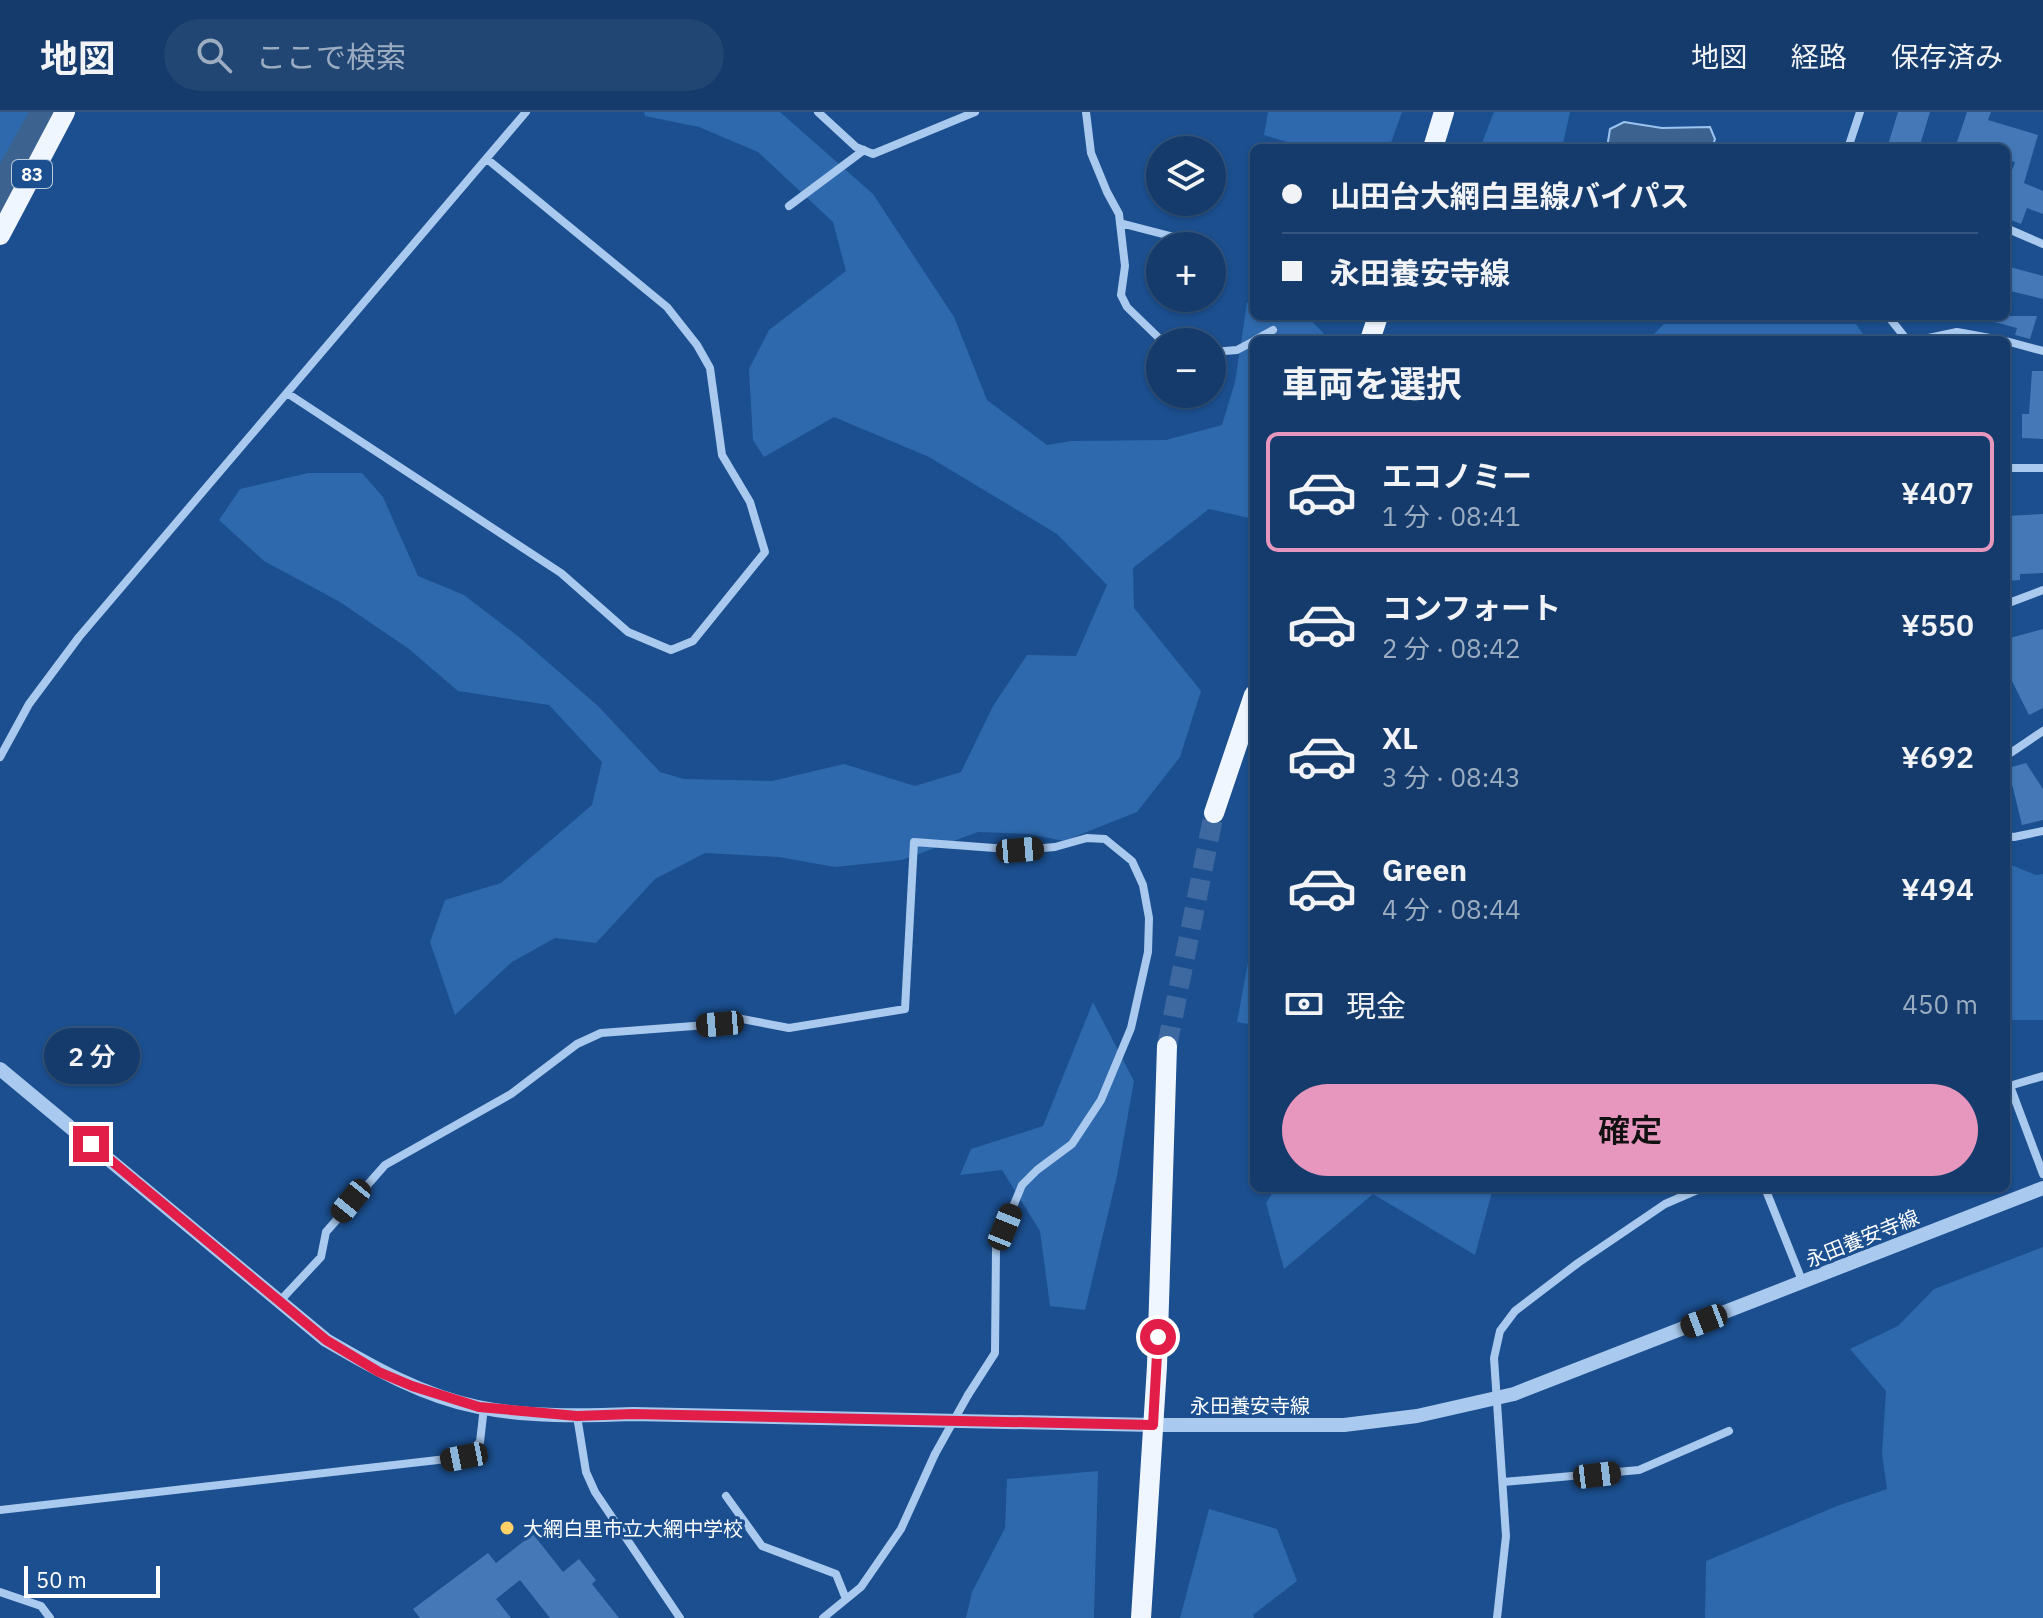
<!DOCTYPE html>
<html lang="ja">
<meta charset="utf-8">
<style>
:root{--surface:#143b6b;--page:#214673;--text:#f1f3f6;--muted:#9dadc1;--line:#33557e;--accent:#e797bd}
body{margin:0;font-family:"IBM Plex Sans","Noto Sans JP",sans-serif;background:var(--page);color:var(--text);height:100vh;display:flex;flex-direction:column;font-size:30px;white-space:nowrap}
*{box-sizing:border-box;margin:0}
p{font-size:26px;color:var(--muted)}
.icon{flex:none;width:44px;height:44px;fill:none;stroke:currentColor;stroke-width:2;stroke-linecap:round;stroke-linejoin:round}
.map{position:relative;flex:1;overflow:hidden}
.panel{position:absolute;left:1250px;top:224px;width:760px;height:856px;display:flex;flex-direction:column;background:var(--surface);border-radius:12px;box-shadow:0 2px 6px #0004,0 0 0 2px var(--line)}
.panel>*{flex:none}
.top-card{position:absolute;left:1250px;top:32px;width:760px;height:176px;border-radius:12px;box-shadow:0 2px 6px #0004,0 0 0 2px var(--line);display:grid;align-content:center;height:176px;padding:0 32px;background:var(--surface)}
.controls{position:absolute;left:1146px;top:24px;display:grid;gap:16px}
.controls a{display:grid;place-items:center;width:80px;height:80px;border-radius:50%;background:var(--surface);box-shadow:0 2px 6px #0004,0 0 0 2px var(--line);font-size:40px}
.scale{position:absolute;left:24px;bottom:20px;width:136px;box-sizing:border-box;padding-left:8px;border:4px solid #fff;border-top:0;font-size:22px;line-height:28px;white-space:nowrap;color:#fff;-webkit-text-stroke:6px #1b4f8f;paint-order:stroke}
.end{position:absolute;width:36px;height:36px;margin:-18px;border:10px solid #e11d48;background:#fff;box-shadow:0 0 0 4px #fff}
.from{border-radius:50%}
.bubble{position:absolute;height:56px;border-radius:28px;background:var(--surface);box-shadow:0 2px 6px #0004,0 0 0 2px var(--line);font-size:26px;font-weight:600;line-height:56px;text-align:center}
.car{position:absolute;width:24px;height:48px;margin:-24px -12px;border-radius:10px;box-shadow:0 0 6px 2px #0007;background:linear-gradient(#222 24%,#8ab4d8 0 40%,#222 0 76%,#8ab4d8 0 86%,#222 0)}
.top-card b{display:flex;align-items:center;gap:28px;height:76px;font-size:30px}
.top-card b+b{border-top:2px solid var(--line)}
.top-card i{width:20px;height:20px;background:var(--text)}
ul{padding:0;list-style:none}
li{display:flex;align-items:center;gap:24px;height:120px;margin:0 16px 12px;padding:0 16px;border:4px solid transparent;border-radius:12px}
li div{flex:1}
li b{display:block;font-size:30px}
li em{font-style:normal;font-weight:600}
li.active{border-color:var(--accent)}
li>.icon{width:72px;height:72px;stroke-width:1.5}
h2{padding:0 32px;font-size:36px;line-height:96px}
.pay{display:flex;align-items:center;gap:20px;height:88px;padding:0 32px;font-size:30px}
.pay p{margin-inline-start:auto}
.button{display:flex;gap:16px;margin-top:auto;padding:16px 32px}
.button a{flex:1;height:92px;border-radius:48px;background:var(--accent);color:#111;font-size:32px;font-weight:600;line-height:92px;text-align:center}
header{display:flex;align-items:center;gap:48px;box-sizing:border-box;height:112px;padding:0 40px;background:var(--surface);border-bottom:2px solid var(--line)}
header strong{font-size:38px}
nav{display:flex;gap:44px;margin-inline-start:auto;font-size:28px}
.search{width:560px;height:72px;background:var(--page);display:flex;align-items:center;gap:20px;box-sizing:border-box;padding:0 28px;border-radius:44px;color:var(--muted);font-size:30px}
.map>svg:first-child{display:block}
.green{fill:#2e69ad}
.water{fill:#3c6290;stroke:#9cc4f0;stroke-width:2}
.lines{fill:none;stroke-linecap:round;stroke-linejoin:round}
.river{stroke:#3c6290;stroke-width:32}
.building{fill:#4478b7}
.primary-tunnel{stroke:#3d69a0;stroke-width:20;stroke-dasharray:20 10;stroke-linecap:butt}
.minor{stroke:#a9c9ee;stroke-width:8}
.tertiary{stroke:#a9c9ee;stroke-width:14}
.primary{stroke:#f0f6ff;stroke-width:20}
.minor-bridge{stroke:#a9c9ee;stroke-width:8}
.route{stroke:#e11d48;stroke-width:10}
.poi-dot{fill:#ffd166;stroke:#1b4f8f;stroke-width:3}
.labels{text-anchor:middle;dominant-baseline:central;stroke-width:6;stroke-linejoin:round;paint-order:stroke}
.shield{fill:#1b4f8f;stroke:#bbcadd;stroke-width:2}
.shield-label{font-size:18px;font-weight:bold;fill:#fff}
.street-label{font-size:20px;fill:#fff;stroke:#1b4f8f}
.poi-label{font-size:20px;fill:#fff;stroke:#1b4f8f;text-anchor:start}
</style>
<header>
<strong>地図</strong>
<div class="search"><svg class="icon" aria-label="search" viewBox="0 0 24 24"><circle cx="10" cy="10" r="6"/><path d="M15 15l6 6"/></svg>ここで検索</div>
<nav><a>地図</a><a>経路</a><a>保存済み</a></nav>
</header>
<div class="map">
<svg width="2043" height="1506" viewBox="0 0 2043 1506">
<rect width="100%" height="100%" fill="#1b4f8f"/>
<!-- green -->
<path class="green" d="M0 0H31L0 58Z
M644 0H780L873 82 954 205 987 288 1047 333 1071 329 1166 328 1222 313 1235 270 1247 191 1254 190V204H1307L1330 228H1254V407L1209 397 1133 456 1134 496 1201 579 1180 645 1137 700 1064 729 1028 722 978 720 902 748 835 755 779 745 705 741 655 767 596 831 555 826 512 850 455 903 430 830 445 788 501 771 592 693 602 650 549 593 458 579 409 537 340 490 264 449 219 408 240 377 308 361H362L383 385 418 464 464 483 519 525 598 594 660 660 684 667 772 669 844 652 915 674 961 660 993 594 1027 543 1076 544 1107 473 1057 422 929 345 834 305 764 345 753 328 749 257 769 218 846 159 833 110 758 40 699 15 645 4Z
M1268 0H1402L1389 36H1292L1293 32 1264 23Z
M1494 0H1570L1562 36H1480Z
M1664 212H1856L1867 228H1648Z
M2006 751 2036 763 2043 762V908H2006Z
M1254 818V913L1237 910Z
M1093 890 1134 969 1117 1064 1085 1198 1050 1194 1040 1119 1002 1058 960 1063 971 1037 1043 1014Z
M1276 1076H1493L1475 1143 1373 1082 1284 1157 1266 1091Z
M2043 1135V1506H1705L1706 1449 1837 1394 1887 1377 1882 1342 1886 1279 1850 1237 1898 1214 1934 1177Z
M1098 1359 1094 1506H966L972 1480 1005 1416 1007 1367Z
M1209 1397 1277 1417 1297 1469 1253 1503 1254 1506H1180Z"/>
<!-- water -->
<path class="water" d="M1624 10 1662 16 1710 15 1715 27 1712 36H1607L1610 17Z"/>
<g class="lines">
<!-- river -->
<path class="river" d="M0 85 47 0"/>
</g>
<!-- building -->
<path class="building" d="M1898 0H1930L1919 36H1887Z
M1967 0H1991L1988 8 2038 23 2024 71 2043 79V102L2027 96 2021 112 2006 106V74L2015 50 2006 48V36H1955Z
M2006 154 2043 164V187L2006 178Z
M1992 204H2037L2030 227 2015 223 2017 216 1991 209Z
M2032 259H2043V327L2022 326V302H2029Z
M2043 402V461L2020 462V468L2006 469V404Z
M2043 517V596L2029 603 2006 557V527Z
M2026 651 2043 677V708L2022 713 2008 656Z
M533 1422 563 1460 579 1447 596 1468 592 1472 619 1506H550L520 1468 496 1487 511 1506H420L413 1497 488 1441 496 1451Z"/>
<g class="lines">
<!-- primary-tunnel -->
<path class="primary-tunnel" d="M1167 934 1214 701"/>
<!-- minor -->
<path class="minor" d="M818 0 856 35 873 42 975 0
M1086 0 1091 41 1107 80 1119 102 1125 154 1121 183 1127 195 1163 230
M1848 36 1860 0
M789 94 864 38
M1120 111 1209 134
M2006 116 2043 132
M1888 204 1907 228
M1255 228 1273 218
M1919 228 1957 220 2001 228
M2006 229 2043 239
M1212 240 1237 238 1254 229
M287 281 561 461 628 520 671 538 693 529 765 440 750 390 722 343 710 256 697 233 667 195 487 47
M2006 356H2043
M2006 492 2043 478
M2006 644 2043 619
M0 645 29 592 79 525 526 0
M2006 724 2014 725 2043 719
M2010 974 2043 1062
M2006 975 2043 964
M1765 1076 1803 1171
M279 1190 321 1145 326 1120 385 1053 511 982 577 932 601 921 720 912 737 906 789 916 905 897 914 730 1020 738 1055 735 1087 726 1105 727 1132 749 1143 773 1149 806 1148 840 1131 916 1101 988 1072 1032 1037 1058 1022 1073 996 1136 995 1241 968 1283
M577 1304 586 1360 595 1380 680 1506
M1503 1370 1639 1358 1729 1319
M726 1384 762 1434 836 1462 846 1487
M0 1398 464 1345 480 1330 484 1295
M0 1480 41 1494 50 1506
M823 1506 861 1475 901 1417 935 1342
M1497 1506 1506 1424 1494 1246 1500 1219 1515 1199 1578 1151 1665 1092 1702 1076"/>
<!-- tertiary -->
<path class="tertiary" d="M0 957 326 1228C374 1256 423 1284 478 1295 528 1305 582 1304 633 1302L1153 1313H1344L1417 1304 1514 1282 2043 1076"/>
<!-- primary -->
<path class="primary" d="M1433 36 1444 0
M0 123 65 0
M1370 228 1378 204
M1214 701 1254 583
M1141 1506 1157 1254 1167 934"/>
<!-- minor-bridge -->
<path class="minor-bridge" d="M935 1342 968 1283"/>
</g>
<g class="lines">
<!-- route -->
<path class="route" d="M91 1032 326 1228 379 1260 412 1274 479 1295 577 1304 633 1302 1153 1313 1158 1225"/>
</g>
<!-- markers -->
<circle class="poi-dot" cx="507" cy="1416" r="8"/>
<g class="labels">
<!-- shield labels -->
<rect class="shield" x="12" y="48" width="40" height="28" rx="6"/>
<g class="shield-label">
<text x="32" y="62">83</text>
</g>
<!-- street labels -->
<g class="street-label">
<text transform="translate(1862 1126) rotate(-22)">永田養安寺線</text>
<text x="1250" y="1293">永田養安寺線</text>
</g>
<!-- poi labels -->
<g class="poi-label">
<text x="523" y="1416">大網白里市立大網中学校</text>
</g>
</g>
</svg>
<div class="controls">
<a><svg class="icon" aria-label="layers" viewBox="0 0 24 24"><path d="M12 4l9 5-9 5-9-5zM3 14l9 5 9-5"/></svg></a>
<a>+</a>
<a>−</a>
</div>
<div class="scale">50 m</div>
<i class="end from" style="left:1158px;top:1225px"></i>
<i class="end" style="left:91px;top:1032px"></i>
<div class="bubble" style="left:44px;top:916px;width:96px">2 分</div>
<i class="car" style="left:1020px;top:738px;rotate:85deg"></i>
<i class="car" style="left:720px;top:912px;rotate:265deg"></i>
<i class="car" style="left:351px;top:1089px;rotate:219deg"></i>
<i class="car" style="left:1005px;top:1115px;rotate:22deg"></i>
<i class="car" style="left:1704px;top:1209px;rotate:249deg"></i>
<i class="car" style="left:464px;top:1345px;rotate:259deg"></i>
<i class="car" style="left:1597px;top:1363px;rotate:83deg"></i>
<div class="top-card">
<b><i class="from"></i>山田台大網白里線バイパス</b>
<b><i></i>永田養安寺線</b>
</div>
<section class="panel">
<h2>車両を選択</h2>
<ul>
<li class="active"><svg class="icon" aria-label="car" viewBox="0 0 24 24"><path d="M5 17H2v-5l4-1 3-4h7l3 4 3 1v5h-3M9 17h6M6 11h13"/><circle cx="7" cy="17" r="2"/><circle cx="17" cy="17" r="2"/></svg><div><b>エコノミー</b><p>1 分 · 08:41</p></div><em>¥407</em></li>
<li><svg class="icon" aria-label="car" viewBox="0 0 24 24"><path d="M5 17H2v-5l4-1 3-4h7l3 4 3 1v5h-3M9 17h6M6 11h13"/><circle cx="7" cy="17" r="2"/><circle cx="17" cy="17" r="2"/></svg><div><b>コンフォート</b><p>2 分 · 08:42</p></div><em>¥550</em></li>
<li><svg class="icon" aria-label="car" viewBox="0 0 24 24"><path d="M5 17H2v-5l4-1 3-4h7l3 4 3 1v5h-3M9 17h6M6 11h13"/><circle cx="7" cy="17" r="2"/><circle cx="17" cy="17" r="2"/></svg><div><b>XL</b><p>3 分 · 08:43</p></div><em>¥692</em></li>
<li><svg class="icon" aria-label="car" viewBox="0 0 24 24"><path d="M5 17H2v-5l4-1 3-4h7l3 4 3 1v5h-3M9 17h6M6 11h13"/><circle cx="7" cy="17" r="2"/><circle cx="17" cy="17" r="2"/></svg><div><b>Green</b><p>4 分 · 08:44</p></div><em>¥494</em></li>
</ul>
<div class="pay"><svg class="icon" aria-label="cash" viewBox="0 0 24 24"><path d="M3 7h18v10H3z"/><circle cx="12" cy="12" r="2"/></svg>現金<p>450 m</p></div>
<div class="button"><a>確定</a></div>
</section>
</div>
